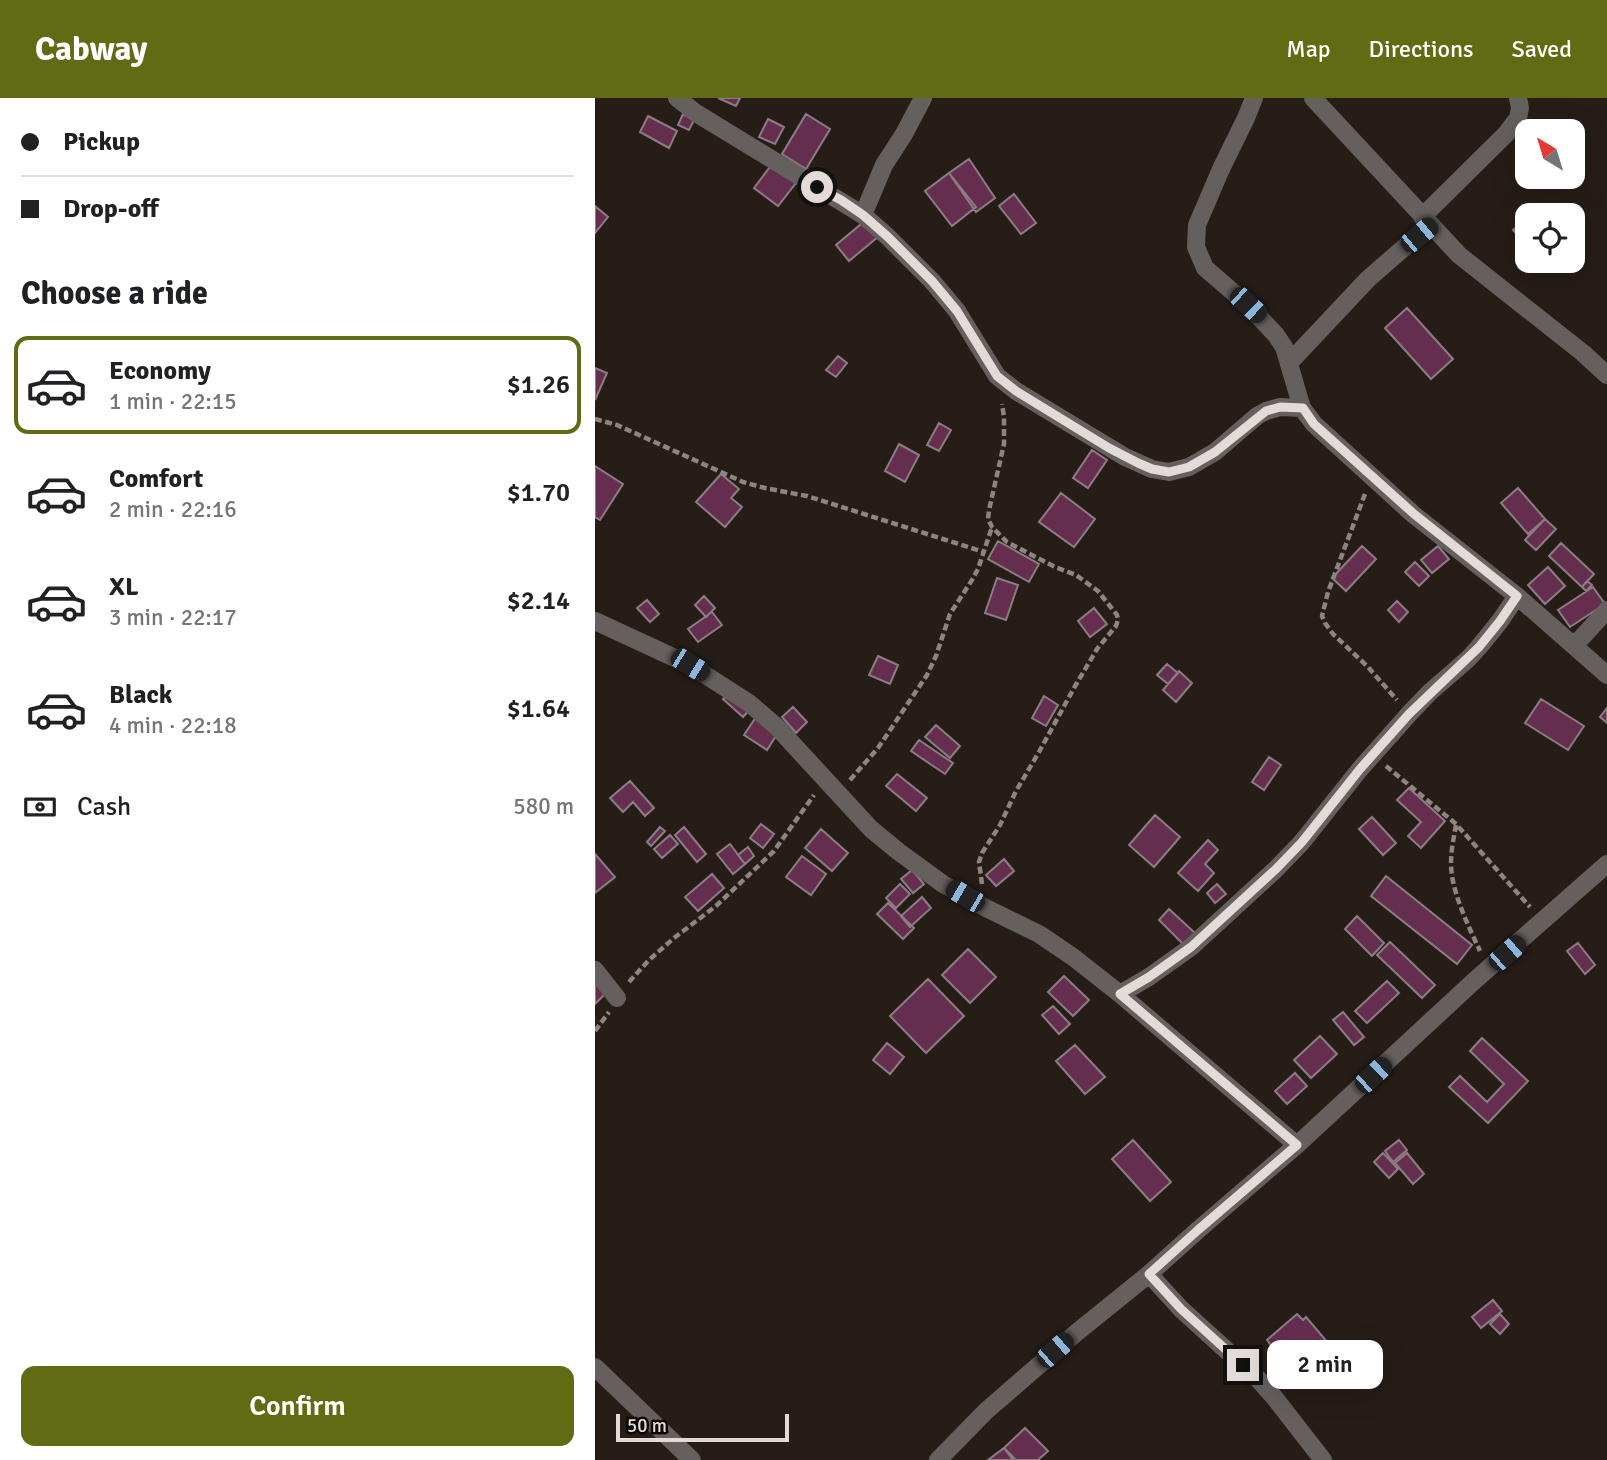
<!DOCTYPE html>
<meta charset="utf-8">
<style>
:root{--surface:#fff;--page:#f6f6f6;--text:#202124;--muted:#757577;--line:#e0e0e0;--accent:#616b14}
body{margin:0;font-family:Signika,sans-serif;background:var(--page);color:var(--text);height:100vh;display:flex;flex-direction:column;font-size:26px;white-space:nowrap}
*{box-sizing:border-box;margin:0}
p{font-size:23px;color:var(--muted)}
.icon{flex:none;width:38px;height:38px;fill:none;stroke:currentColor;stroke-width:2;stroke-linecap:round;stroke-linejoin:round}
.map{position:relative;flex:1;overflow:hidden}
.drawer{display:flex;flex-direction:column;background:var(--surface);width:595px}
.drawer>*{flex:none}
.top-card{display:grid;align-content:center;height:154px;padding:0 21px;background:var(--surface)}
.needle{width:46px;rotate:322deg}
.fabs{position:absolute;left:920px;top:21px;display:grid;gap:14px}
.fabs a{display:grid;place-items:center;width:70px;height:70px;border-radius:14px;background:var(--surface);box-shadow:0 7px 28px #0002;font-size:35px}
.scale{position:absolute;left:21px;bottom:18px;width:173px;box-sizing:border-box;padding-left:7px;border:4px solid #e2dbd7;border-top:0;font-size:19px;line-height:24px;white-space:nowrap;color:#e2dbd7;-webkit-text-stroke:5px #0d0806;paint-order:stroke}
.end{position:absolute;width:32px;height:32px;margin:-16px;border:9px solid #e2dbd7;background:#111;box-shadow:0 0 0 4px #111}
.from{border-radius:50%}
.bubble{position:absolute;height:49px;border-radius:14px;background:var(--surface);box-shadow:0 7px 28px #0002;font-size:23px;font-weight:600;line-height:49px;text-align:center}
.car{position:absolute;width:21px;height:42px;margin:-21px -10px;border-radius:9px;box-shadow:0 0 5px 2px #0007;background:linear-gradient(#222 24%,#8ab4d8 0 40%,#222 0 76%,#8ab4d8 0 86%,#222 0)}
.top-card b{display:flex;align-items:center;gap:24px;height:66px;font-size:26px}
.top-card b+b{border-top:2px solid var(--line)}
.top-card i{width:18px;height:18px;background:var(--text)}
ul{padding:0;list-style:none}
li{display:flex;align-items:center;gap:21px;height:98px;margin:0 14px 10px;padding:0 7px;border:4px solid transparent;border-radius:14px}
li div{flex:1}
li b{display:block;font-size:26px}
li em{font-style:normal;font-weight:600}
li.on{border-color:var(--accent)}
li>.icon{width:63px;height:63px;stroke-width:1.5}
h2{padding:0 21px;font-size:32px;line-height:84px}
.pay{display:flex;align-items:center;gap:18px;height:77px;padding:0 21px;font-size:26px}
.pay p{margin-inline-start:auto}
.primary-button{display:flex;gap:14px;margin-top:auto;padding:14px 21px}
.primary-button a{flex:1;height:80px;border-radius:14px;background:var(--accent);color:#fff;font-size:28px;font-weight:600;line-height:80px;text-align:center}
header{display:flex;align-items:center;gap:42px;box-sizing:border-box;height:98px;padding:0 35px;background:var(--accent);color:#fff}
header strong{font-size:33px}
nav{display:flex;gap:38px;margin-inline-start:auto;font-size:24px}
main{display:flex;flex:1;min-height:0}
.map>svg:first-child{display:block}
.building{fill:#662e4e;stroke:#8a7d83;stroke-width:2}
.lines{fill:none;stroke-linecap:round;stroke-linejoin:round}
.path{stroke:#8d8580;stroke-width:4.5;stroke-dasharray:7 3.5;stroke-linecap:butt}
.street{stroke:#655f5e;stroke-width:18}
.route{stroke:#e2dbd7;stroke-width:9}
</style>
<header>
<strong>Cabway</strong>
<nav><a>Map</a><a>Directions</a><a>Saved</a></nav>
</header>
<main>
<section class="drawer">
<div class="top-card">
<b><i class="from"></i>Pickup</b>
<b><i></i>Drop-off</b>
</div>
<h2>Choose a ride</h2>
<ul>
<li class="on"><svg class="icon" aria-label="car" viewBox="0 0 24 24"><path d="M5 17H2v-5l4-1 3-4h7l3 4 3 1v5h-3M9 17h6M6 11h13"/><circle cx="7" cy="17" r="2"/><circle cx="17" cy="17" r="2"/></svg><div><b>Economy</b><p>1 min · 22:15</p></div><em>$1.26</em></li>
<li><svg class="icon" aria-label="car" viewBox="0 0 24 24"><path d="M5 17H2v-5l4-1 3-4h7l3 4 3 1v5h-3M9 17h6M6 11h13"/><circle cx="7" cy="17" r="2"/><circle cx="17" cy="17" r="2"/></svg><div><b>Comfort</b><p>2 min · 22:16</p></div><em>$1.70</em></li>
<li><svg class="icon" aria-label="car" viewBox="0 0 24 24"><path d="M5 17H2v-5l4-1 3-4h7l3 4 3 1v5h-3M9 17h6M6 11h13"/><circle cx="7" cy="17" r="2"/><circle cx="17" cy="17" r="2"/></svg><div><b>XL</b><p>3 min · 22:17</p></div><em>$2.14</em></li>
<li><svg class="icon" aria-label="car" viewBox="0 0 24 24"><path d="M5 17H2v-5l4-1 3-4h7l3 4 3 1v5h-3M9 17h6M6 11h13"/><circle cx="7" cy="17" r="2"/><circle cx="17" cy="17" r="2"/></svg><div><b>Black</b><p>4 min · 22:18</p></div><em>$1.64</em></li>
</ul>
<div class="pay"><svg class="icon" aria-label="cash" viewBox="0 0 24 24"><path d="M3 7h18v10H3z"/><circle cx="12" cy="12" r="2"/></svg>Cash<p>580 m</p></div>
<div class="primary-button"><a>Confirm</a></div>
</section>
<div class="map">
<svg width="1012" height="1362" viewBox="0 0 1012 1362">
<rect width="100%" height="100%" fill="#271d17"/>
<!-- building -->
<path class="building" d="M123 0H145L141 8Z
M88 16 99 22 94 32 83 27Z
M211 16 235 31 211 71 187 56Z
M53 18 82 33 74 50 45 34Z
M173 21 189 29 180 46 164 39Z
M184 57 208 76 183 108 159 90Z
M374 61 400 100 381 114 354 75Z
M354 75 381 109 357 128 330 93Z
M419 96 441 125 426 136 404 108Z
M0 108 13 119 0 135Z
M933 120V144L930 146 918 132Z
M271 122 284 138 254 163 241 147Z
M812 210 858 261 836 281 790 230Z
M243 258 252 265 241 279 231 272Z
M0 270 12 275 0 302Z
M344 325 356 332 344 353 332 347Z
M304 346 324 357 310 384 290 373Z
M497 352 512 362 493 390 478 380Z
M0 368 28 386 5 422 0 419Z
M126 376 144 391 136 400 147 409 130 429 101 404Z
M923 390 950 421 933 436 906 405Z
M466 395 500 421 479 449 444 424Z
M950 421 961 431 941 452 930 442Z
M403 443 444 466 434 484 393 461Z
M966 445 999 476 987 489 954 458Z
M767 448 781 461 751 493 737 480Z
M843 448 854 461 837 475 826 462Z
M820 464 834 478 824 488 810 474Z
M953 469 970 488 950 506 933 487Z
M402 480 423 487 411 522 390 515Z
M992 483 997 487 991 493 987 489Z
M998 489 1010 506 975 529 963 512Z
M109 498 120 510 111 519 100 507Z
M52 502 64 516 55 524 42 510Z
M802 503 813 514 804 524 793 512Z
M499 510 512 526 495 539 483 523Z
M117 514 127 527 103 544 93 531Z
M283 558 303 567 295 586 274 577Z
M572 566 583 575 573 586 562 577Z
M584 573 597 585 581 604 568 592Z
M138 591 157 609 148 619 128 601Z
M449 598 463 607 451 628 437 620Z
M946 601 989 628 973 652 930 625Z
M198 609 212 624 201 635 187 619Z
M1012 610V625L1005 619Z
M163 616 186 630 172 652 149 637Z
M341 627 365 648 355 660 330 639Z
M324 642 358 665 350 676 316 653Z
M674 659 686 667 669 692 657 684Z
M302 676 332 700 321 713 291 688Z
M35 683 59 710 50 718 38 704 28 714 15 700Z
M814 690 850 723 826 750 813 738 826 724 802 702Z
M560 717 585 739 559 769 534 747Z
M777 719 801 745 788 757 764 731Z
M166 726 179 736 168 750 155 740Z
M65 729 70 733 56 748 52 744Z
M89 729 111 756 102 764 80 737Z
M226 731 253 755 237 773 210 750Z
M75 737 83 746 67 760 59 751Z
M613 742 623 752 610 766 619 775 603 793 583 775Z
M135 746 150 766 138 776 122 756Z
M153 749 159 758 150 766 143 757Z
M0 756 20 779 0 795Z
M207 758 231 776 216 797 191 779Z
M409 761 419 773 401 788 391 777Z
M317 772 329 786 318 795 306 781Z
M117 776 129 790 103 813 90 799Z
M791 778 877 847 862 866 776 798Z
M305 786 315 796 301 810 291 800Z
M622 786 631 796 620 805 612 795Z
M327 799 336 810 315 829 306 818Z
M293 805 319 830 308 841 282 816Z
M574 811 600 835 589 847 564 822Z
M762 818 789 845 777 858 750 831Z
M795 844 840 887 827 900 782 857Z
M983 845 1000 867 990 876 972 853Z
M373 851 401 879 375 905 347 877Z
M469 878 494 902 478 918 453 894Z
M333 881 369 918 331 955 295 918Z
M0 883 12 894 0 906Z
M792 883 804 895 772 925 760 913Z
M458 908 475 926 464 936 447 917Z
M748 914 769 939 759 947 738 922Z
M725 938 742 956 716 980 699 962Z
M887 940 933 983 893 1025 854 989 865 978 892 1004 909 986 875 953Z
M292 945 309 959 295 976 278 962Z
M480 947 510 979 490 996 461 963Z
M700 975 712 988 692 1006 680 993Z
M538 1042 576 1084 555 1103 517 1061Z
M804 1042 812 1052 798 1064 790 1053Z
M788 1055 803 1071 794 1080 779 1064Z
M812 1055 829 1076 818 1086 800 1065Z
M898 1202 907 1213 886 1230 877 1219Z
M702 1216 708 1222 711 1219 739 1252 723 1266 731 1276 717 1287 712 1281 703 1289 678 1259 681 1254 672 1242Z
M905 1216 914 1226 905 1236 895 1226Z
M430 1330 453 1353 443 1362H421L409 1350Z
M409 1350 418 1362H393Z"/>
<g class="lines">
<!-- path -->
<path class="path" d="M0 321 22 327 148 384 170 390 212 398 389 454
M770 396 733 494 727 518 730 525 738 536 772 568 802 602
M791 668 861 726 935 809
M255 682 283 650 332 577 341 558 355 516 377 482 383 471 397 429
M861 727C859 739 856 752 856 765 856 793 873 827 885 853
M387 786 384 764 387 755 405 727 421 693 444 654 479 590 502 551 521 528 523 522 522 517 503 493 481 477 460 469 412 444 397 429 393 421 394 412 409 346V319L407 306
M34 884 54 862 79 840 121 808 179 753 219 697
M0 933 14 914"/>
<!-- street -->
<path class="street" d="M82 0 101 15 268 117 293 139 337 183 362 213 402 278 421 293 530 359 557 371 574 374 594 369 620 354 662 318 671 313 685 309 707 310
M659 0 651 20 626 71 602 127 601 149 610 170 653 207 681 237 689 249 707 310 719 326 819 417 922 498 1012 577
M718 0 864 157 988 255 1012 277
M268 117 289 67 309 36 328 0
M827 119 911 36 923 20 925 10 923 0
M694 265 773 181 835 127
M0 523 95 567 154 605 182 629 276 731 304 754 348 786 391 810 444 836 478 859 525 896 702 1047
M979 548 1012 512
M0 872 22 900
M525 896 554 879 596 849 681 771 707 744 765 671 814 616 835 594 873 561 884 549 905 523 922 498
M554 1176 586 1211 663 1281 679 1299 728 1362
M0 1269 97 1362
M343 1362 391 1313 481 1235 554 1176 603 1132 702 1047 878 884 1012 766"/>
</g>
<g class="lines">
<!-- route -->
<path class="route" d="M222 89 246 102 268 117 293 139 337 183 362 213 402 278 421 293 514 350 543 365 557 371 574 374 594 369 620 354 671 313 685 309 708 310 719 326 819 416 922 498 905 523 884 549 814 616 765 671 707 744 681 771 596 849 554 879 525 896 702 1047 603 1132 554 1176 586 1211 648 1267"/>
</g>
</svg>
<div class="fabs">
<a><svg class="needle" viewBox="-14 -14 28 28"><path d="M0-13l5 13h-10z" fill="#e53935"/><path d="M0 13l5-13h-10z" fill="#757577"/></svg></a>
<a><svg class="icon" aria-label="locate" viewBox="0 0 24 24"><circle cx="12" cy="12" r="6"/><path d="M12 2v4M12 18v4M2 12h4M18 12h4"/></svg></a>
</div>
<div class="scale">50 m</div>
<i class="end from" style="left:222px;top:89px"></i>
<i class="end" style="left:648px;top:1267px"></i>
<div class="bubble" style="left:672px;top:1242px;width:116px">2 min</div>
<i class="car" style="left:824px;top:137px;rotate:50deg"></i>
<i class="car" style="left:653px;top:207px;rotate:133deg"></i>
<i class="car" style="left:95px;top:567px;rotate:122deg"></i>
<i class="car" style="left:370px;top:798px;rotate:300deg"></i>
<i class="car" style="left:912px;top:855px;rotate:49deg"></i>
<i class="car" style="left:778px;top:977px;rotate:47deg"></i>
<i class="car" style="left:460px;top:1252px;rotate:49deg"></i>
</div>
</main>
